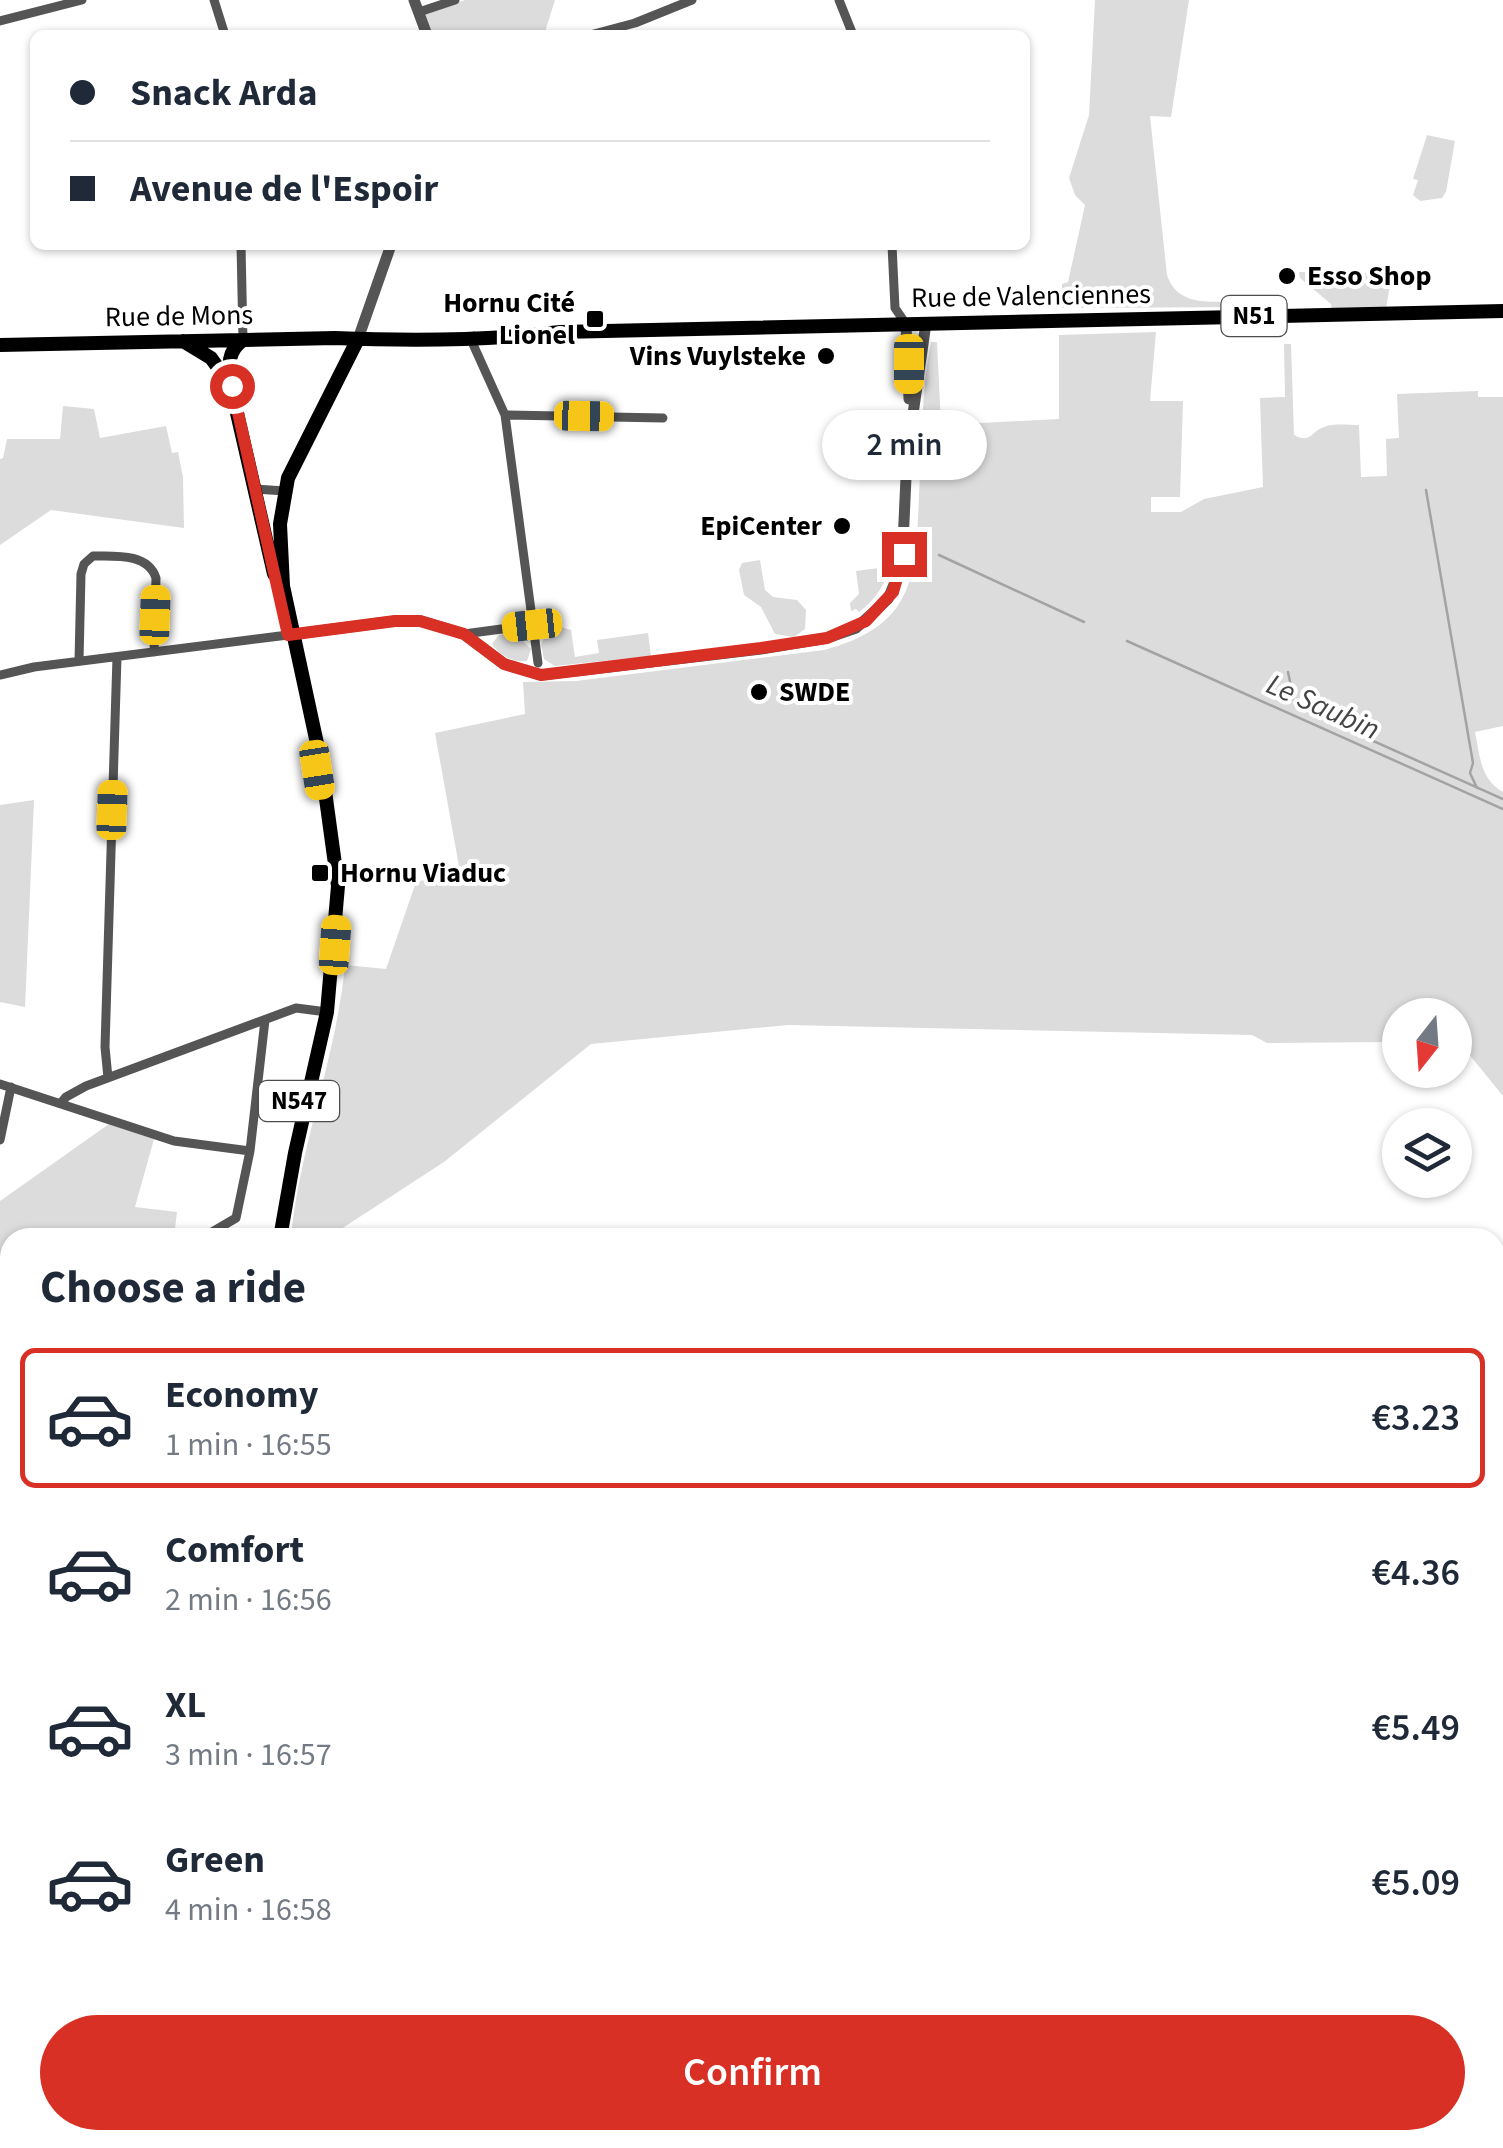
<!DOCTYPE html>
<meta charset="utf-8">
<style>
:root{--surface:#fff;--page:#f2f2f3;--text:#1f2937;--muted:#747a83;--line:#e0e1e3;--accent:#d93025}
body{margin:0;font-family:"Source Sans 3",sans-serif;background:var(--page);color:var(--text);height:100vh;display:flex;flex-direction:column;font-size:38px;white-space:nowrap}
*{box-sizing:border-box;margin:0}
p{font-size:32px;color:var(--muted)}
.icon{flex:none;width:55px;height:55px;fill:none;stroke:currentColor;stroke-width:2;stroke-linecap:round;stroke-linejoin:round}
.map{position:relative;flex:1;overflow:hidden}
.panel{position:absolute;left:0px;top:1228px;width:1505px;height:922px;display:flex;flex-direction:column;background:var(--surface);border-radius:30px 30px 0 0;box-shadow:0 2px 8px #0004}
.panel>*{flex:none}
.banner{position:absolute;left:30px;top:30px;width:1000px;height:220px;border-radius:15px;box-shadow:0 2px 8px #0004;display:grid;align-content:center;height:220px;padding:0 40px;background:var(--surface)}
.needle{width:65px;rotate:197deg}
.fabs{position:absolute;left:1382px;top:998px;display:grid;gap:20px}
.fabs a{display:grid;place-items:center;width:90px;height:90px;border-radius:50%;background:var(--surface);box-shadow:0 2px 8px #0004;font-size:50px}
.end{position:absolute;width:45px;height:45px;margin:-22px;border:12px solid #d93025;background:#fff;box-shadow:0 0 0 5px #fff}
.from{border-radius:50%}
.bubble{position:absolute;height:70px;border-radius:35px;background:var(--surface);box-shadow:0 2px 8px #0004;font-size:32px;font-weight:600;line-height:70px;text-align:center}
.car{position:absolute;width:30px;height:60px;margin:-30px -15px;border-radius:12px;box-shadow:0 0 8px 2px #0007;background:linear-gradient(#f5c518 24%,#345 0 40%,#f5c518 0 76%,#345 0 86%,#f5c518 0)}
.banner b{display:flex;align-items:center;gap:35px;height:95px;font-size:38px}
.banner b+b{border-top:2px solid var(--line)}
.banner i{width:25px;height:25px;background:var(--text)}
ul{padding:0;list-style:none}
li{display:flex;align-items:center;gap:30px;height:140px;margin:0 20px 15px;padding:0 20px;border:5px solid transparent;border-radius:15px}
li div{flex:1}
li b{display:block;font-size:38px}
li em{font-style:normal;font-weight:600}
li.on{border-color:var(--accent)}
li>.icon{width:90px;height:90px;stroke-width:1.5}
h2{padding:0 40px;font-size:45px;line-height:120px}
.button{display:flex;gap:20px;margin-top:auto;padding:20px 40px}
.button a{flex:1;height:115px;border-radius:60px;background:var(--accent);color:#fff;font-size:40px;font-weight:600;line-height:115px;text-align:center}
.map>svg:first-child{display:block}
.green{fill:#dcdcdc}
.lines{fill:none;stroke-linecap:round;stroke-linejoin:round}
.stream{stroke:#a3a3a3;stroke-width:2.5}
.minor{stroke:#555;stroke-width:9}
.tertiary{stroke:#555;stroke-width:11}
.primary{stroke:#000;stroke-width:14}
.rail{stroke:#000;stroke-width:2.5;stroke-dasharray:15 5 2.5 5;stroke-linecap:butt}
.route{stroke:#d93025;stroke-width:12}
.poi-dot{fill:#000;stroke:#fff;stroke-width:4}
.labels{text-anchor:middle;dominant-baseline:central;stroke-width:8;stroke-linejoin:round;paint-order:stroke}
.shield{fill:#fff;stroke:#4c4c4c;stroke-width:2.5}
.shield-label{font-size:25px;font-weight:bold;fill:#000}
.poi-label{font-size:28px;font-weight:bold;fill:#000;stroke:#fff;text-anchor:start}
.street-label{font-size:28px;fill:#000;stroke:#fff}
.water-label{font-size:30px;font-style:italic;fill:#444;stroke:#fff}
</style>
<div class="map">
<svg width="1503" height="2148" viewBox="0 0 1503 2148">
<rect width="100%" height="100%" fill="#fff"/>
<!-- green -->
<path class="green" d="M465 0H555L544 35H433L422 14Z
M1095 0H1189L1171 117 1150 116 1167 275C1178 309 1216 301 1246 301L1253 298 1258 307 1062 308V284L1068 282 1085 205 1075 195 1069 178 1089 115Z
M1427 135 1455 141 1446 192 1442 198 1420 201 1413 195 1418 180 1413 179Z
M1299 272 1392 273 1385 314 1332 315 1331 304 1300 278Z
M1156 332 1150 401H1183L1180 497H1151V512H1181L1204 499 1263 487 1260 398 1285 397 1284 344H1291L1294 435C1311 444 1310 432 1324 427 1333 423 1349 425 1359 425L1361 477 1387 476 1386 439 1399 438 1397 394 1478 391V397H1503V726L1475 732C1480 756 1480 779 1503 792V1096L1455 1037V1015H1400V1032L1388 1042 1267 1043 1252 1035 788 1025 591 1044 444 1162 338 1231 326 1237H291C300 1145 336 1058 345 965L386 969 416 882 460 872 435 733 525 714 523 682 576 681 824 650C914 626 916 578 919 496 922 445 921 393 931 342H937L941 425 1059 419V335Z
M63 406 94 409 100 438 166 426 172 453 178 452 183 477 184 528 51 510 0 545V459L3 458 7 439H60Z
M760 560 765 590 773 597 797 600 806 610 805 629 794 637 775 634 761 607 744 595 739 570 742 563Z
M891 562C887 583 876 599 859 612L856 609 851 611 850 603 859 594 856 571 879 568V563Z
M557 626 571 630 575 657 599 653 597 640 648 633 651 656 555 666 544 659 541 645 547 631Z
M510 633 518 636 531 649 527 661C514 663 499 655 492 644L499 635Z
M34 800 25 1007 0 1002V805Z
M109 1124 154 1139 135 1207 177 1212 174 1237 10 1238V1317H0V1201Z
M1495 1367H1503V1457L1495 1455Z
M1495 1475 1503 1476V1646L1495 1648Z
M10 1523V1703L0 1712V1524Z
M10 1752V1931L0 1939V1760Z
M0 2067 10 2086V2140H27L17 2148H0Z"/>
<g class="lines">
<!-- stream -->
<path class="stream" d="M1426 490 1473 763 1470 773 1477 788
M939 555 1084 622
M1127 641 1503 809
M1288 672 1295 706 1503 799"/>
<!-- minor -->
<path class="minor" d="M214 0 225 35
M839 0 853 35
M419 12 455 0
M0 21 82 0
M590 35 635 23 692 0
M241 245 243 340
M892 245 895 308 906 324
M474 336 472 342 505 415 538 663
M505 415 663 418
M255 489 285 491
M464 634 532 625
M79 661 81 574 84 564 93 556C115 556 148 553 156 578L154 652
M0 675 34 667 288 635
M108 1078 105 1047 117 657
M0 1084 174 1141 250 1151
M61 1103 66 1097 86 1086 296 1008 327 1012
M0 1140 11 1087
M202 1238 236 1218 250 1151 265 1020
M0 1661 10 1654
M0 2024 10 2013
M0 2057 10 2077
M50 2140 65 2148
M382 2140 392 2148
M436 2140 438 2148
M723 2140V2148
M869 2140V2148
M1240 2140 1242 2148
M111 2148 122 2140
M487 2148 494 2140
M1333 2148 1404 2141 1484 2148"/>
<!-- tertiary -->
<path class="tertiary" d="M414 0 427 35
M906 324 909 399
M358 339 391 245
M288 635 395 621H421L464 634 504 664 541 675 761 649 827 638 856 628 888 599 902 565 907 456 926 323
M1495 1739 1503 1738
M27 2148 38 2140
M1016 2148 1018 2140"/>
<!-- primary -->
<path class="primary" d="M243 340C226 352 229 367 231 387L274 574
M183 341 211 358 229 383
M0 345 335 338C409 341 486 341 560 332L1503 311
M280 1238 295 1153 327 1012 338 886 321 762 283 586 280 524 288 478 358 339
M0 1729 10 1720
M0 1752 10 1744"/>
<!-- rail -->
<path class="rail" d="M1495 1343 1503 1342
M1495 1465 1503 1467
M0 1509 10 1508"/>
</g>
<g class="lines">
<!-- route -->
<path class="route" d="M232 386 288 635 395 621H420L464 634 504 664 541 675 761 648 827 638 866 621 893 592 904 554"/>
</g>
<!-- markers -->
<g class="poi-dot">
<circle cx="1287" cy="276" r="10"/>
<rect x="585" y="309" width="20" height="20" rx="5"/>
<circle cx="826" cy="356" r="10"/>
<circle cx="842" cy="526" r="10"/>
<circle cx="759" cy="692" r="10"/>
<rect x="310" y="863" width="20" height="20" rx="5"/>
</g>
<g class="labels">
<!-- shield labels -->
<g class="shield">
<rect x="1221.5" y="296" width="65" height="40" rx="8"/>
<rect x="259" y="1081" width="80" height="40" rx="8"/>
</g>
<g class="shield-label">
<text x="1254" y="316">N51</text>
<text x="299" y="1101">N547</text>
</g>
<!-- poi labels -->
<g class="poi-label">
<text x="1307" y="276">Esso Shop</text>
<text x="575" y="303" text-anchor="end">Hornu Cité<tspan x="575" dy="32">Lionel</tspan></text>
<text x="806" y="356" text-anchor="end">Vins Vuylsteke</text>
<text x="822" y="526" text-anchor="end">EpiCenter</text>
<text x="779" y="692">SWDE</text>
<text x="340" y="873">Hornu Viaduc</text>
</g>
<!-- street labels -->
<g class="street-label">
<text transform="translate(1031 296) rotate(-1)">Rue de Valenciennes</text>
<text transform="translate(179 316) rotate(-1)">Rue de Mons</text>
</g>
<!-- water labels -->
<g class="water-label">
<text transform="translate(1323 707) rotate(24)">Le Saubin</text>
</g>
</g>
</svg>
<div class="fabs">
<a><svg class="needle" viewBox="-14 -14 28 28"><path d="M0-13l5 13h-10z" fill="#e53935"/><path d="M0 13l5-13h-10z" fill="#747a83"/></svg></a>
<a><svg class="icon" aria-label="layers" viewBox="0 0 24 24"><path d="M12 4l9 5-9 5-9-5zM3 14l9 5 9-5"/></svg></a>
</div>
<i class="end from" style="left:232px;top:386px"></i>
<i class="end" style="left:904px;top:554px"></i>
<div class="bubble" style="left:822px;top:410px;width:165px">2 min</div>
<i class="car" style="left:909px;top:364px;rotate:180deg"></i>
<i class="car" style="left:584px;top:416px;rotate:91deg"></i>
<i class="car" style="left:155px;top:615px;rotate:2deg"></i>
<i class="car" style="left:532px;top:625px;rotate:264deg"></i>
<i class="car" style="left:317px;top:770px;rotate:171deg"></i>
<i class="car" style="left:112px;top:810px;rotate:2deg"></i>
<i class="car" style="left:335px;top:945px;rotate:4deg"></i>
<div class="banner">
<b><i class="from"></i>Snack Arda</b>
<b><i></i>Avenue de l'Espoir</b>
</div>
<section class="panel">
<h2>Choose a ride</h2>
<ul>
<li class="on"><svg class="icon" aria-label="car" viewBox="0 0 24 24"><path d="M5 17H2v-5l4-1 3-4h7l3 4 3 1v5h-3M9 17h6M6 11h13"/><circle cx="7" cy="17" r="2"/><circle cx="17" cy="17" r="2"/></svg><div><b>Economy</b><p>1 min · 16:55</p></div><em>€3.23</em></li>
<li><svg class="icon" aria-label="car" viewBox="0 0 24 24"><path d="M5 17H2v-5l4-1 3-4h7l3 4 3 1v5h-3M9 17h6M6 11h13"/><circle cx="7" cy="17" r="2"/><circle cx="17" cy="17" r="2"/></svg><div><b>Comfort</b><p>2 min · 16:56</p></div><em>€4.36</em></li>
<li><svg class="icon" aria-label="car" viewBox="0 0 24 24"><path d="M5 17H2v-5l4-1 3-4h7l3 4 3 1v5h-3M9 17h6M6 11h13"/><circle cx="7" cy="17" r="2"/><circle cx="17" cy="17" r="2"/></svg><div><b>XL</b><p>3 min · 16:57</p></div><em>€5.49</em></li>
<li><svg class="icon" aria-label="car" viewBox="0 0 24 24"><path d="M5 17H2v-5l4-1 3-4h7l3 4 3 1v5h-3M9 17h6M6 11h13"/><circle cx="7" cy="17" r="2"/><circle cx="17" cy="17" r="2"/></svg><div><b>Green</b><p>4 min · 16:58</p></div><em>€5.09</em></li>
</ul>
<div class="button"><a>Confirm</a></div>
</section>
</div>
